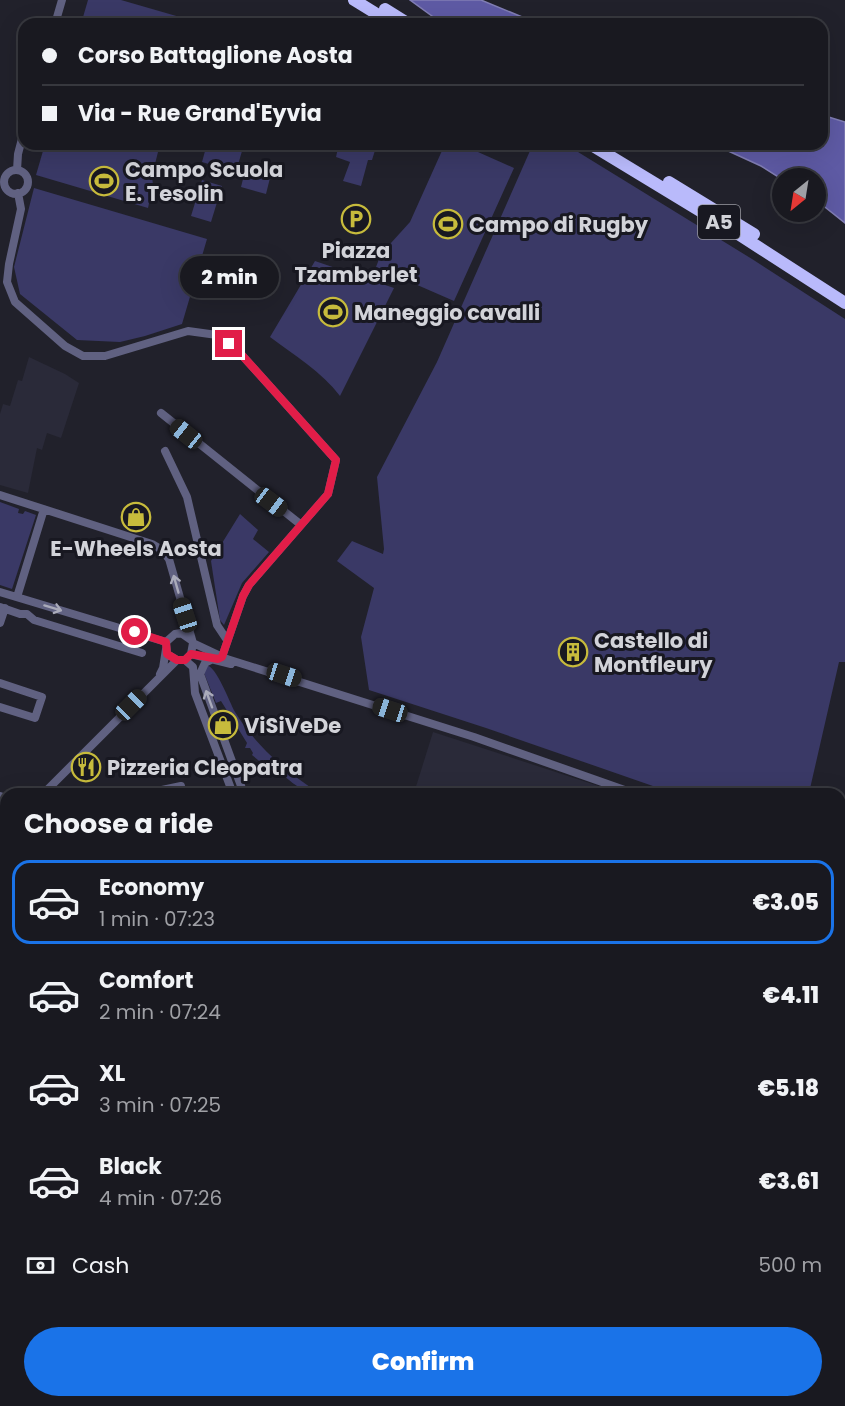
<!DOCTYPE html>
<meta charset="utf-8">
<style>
:root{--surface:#191920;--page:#222229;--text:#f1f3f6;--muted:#9fa0a5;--line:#37383e;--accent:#1a73e8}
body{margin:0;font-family:Poppins,sans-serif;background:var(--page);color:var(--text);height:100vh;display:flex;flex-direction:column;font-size:22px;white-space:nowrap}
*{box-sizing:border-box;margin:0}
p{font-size:20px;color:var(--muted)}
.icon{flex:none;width:33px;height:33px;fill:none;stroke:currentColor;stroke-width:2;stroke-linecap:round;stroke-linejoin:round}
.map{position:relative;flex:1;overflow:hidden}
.details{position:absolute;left:0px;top:788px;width:846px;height:620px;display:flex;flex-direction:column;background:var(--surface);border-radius:18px 18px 0 0;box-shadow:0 6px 24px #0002,0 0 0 2px var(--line)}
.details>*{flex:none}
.guide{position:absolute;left:18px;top:18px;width:810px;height:132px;border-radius:18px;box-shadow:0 6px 24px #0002,0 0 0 2px var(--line);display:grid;align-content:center;height:132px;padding:0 24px;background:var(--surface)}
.needle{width:39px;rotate:210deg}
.fabs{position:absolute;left:772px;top:168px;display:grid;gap:12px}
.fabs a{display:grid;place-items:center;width:54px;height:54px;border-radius:50%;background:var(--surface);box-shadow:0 6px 24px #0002,0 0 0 2px var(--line);font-size:30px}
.end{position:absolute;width:27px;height:27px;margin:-14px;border:8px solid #e11d48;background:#fff;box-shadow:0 0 0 3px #fff}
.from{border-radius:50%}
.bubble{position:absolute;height:42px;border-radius:21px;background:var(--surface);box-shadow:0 6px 24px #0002,0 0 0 2px var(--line);font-size:20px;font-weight:800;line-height:42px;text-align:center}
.car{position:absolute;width:18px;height:36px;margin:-18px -9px;border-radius:8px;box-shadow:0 0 4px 2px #0007;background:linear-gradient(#222 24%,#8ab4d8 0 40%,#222 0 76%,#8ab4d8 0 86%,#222 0)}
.guide b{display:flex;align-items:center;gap:21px;height:57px;font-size:22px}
.guide b+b{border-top:2px solid var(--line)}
.guide i{width:15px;height:15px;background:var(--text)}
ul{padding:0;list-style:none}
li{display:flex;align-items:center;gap:18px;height:84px;margin:0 12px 9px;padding:0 12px;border:3px solid transparent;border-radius:18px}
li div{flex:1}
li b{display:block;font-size:22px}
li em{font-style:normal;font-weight:800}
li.active{border-color:var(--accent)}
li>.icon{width:54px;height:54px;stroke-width:1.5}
h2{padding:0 24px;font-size:27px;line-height:72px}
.pay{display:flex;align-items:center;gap:15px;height:66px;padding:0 24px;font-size:22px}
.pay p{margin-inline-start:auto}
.cta{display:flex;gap:12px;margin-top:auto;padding:12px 24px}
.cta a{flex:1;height:69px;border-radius:36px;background:var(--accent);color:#fff;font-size:24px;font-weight:800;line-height:69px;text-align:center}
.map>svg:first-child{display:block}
.built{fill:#2a2a39}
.green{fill:#3a3966}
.water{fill:#5e5aa4;stroke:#817eb4;stroke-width:1.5}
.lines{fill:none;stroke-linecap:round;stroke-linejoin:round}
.minor{stroke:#606181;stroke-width:8}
.major{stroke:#9f9fe2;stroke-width:10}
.highway{stroke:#b9bafb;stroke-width:12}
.oneway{stroke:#aaabba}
.route{stroke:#e11d48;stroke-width:8}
.labels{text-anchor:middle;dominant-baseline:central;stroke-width:6;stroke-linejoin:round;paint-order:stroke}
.shield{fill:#181821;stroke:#9a9ba2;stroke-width:1.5}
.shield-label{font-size:20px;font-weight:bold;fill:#d2d3d9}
.poi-label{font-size:21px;font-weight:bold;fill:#d2d3d9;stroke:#181821;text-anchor:start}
</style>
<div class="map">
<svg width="845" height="1406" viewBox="0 0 845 1406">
<rect width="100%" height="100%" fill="#21212b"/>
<!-- built -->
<path class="built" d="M29 357 65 374 79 383 61 438 47 433 42 450 37 448 28 493 0 485V414L3 404 10 406 18 380 22 381Z
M433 732 620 793H414Z"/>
<!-- green -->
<path class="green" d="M88 0H121L204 24H81Z
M45 144H160L152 176 153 185 148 208 36 175Z
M207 144H244L236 172 202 162Z
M339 144H377L372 160H368L361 186 343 181 350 162 336 157Z
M445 144H460L514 168 454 301 376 267 381 254 410 222Z
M533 144H565L752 259 845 319V662H839L809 793H673L486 728 369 690 361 637 374 588 337 561 352 541 383 554 384 549 377 477 437 362Z
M245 171 270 178 266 194 241 187Z
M202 180 222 186 211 222 191 216Z
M34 188 207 239 182 324 145 336 120 342 77 340 20 294 14 267Z
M315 261 394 288 340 396C322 372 294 355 270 337Z
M0 502 19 509 18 513 23 514 25 511 36 515 12 589 0 585Z
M240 514 258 530 253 539 269 552 242 583 224 625 220 620 211 561Z
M207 665C217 668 229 701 235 712 256 746 286 772 319 793 299 793 285 776 270 763L264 765 252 755 253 753 250 748H245L247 743 221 701 216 703 204 673Z"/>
<!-- water -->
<path class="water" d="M410 0H481L539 24H443Z
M822 115 845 122V223L816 200V178L783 180 761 166 713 144H822Z"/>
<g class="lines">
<!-- minor -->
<path class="minor" d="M55 24 62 0
M17 170 18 154 24 131
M4 182a12 12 0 1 1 24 0a12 12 0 1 1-24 0Z
M18 193 21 209 9 264 7 282 15 302 65 346 83 356H105L188 331 217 335 240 353 336 460 328 494 249 585 243 596 222 657
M161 413 300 524
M165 451 187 497 217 625 227 640
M0 495 152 544 162 550 169 559 193 643 191 654 185 660H177L167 654 166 642 175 634 181 633 191 640
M0 592 166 642
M17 597 44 509
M0 607 20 614H27L34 620 142 653
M0 623 5 608
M193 643 227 659 474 737 636 794
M191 654 231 664
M185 660 193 667 195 693 233 794
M211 660 205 663 200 674 244 794
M160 674 163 668 166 649
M0 683 42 697 35 718 0 707
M43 794 177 660
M162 794V790L181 786
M0 796 6 798
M0 838 6 832
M840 840 845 841
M0 908 6 907
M840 957 845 962
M0 1036 6 1035
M840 1201 845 1207
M0 1231 6 1233
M840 1246 845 1241
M333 1401 337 1406
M507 1406 510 1401"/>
<!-- major -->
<path class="major" d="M0 1021H6
M840 1090 845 1089"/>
<!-- highway -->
<path class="highway" d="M354 0 393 24
M385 9 409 24
M590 144 735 232 845 303
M669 182 754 234"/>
</g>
<!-- one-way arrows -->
<defs><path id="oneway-shaft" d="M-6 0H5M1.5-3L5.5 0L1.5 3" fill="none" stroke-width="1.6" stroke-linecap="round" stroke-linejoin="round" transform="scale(1.5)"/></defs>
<g class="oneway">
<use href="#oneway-shaft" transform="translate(176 584) rotate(-106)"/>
<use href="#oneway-shaft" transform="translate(53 608) rotate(17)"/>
<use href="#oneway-shaft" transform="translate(209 699) rotate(-110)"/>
</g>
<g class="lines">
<!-- route -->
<path class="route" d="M135 632 166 642 167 654 177 660H185L191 654 218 659 222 657 243 596 249 585 328 494 336 460 240 353 229 344"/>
</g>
<!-- icons -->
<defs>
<g id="stadium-ring" transform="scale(1.5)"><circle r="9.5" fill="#181821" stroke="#c7bb3c" stroke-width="1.5"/><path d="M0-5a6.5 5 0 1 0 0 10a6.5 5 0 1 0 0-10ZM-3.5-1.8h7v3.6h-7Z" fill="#c7bb3c"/></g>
<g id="parking-ring" transform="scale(1.5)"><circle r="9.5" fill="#181821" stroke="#c7bb3c" stroke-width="1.5"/><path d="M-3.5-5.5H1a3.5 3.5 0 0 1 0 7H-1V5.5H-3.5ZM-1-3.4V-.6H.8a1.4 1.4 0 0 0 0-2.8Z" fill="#c7bb3c"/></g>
<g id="shop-ring" transform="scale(1.5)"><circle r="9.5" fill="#181821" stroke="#c7bb3c" stroke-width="1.5"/><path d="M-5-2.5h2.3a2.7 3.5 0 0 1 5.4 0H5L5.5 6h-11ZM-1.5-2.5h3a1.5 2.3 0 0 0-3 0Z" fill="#c7bb3c"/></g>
<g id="building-ring" transform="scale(1.5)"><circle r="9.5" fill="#181821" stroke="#c7bb3c" stroke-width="1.5"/><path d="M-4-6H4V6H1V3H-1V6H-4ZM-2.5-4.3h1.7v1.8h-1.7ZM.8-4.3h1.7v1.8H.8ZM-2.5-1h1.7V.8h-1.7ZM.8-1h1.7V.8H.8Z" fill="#c7bb3c"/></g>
<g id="restaurant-ring" transform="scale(1.5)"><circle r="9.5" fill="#181821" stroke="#c7bb3c" stroke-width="1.5"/><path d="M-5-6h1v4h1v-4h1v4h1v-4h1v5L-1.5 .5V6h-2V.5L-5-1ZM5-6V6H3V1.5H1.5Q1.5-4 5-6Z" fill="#c7bb3c"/></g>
</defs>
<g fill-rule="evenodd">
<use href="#stadium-ring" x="104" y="181"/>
<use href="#parking-ring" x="356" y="219"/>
<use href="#stadium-ring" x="448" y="224"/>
<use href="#stadium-ring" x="333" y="312"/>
<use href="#shop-ring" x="136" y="517"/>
<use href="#building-ring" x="573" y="652"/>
<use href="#shop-ring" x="223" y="725"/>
<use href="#restaurant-ring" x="86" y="767"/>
</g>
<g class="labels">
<!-- shield labels -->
<rect class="shield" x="698" y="205" width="42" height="34" rx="4.5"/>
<g class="shield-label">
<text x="719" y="222">A5</text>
</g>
<!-- poi labels -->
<g class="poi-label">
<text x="125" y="169">Campo Scuola<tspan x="125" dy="24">E. Tesolin</tspan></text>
<text x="469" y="224">Campo di Rugby</text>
<text x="356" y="250" text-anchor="middle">Piazza<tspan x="356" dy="24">Tzamberlet</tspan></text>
<text x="354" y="312">Maneggio cavalli</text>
<text x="136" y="548" text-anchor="middle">E-Wheels Aosta</text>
<text x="594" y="640">Castello di<tspan x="594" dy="24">Montfleury</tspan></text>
<text x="244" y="725">ViSiVeDe</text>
<text x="107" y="767">Pizzeria Cleopatra</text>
</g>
</g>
</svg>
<div class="fabs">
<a><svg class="needle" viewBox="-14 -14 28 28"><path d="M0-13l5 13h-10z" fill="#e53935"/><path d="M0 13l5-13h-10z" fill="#9fa0a5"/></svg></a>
</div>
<i class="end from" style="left:135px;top:632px"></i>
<i class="end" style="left:229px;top:344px"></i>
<div class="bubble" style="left:180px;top:256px;width:99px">2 min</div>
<i class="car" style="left:186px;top:434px;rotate:309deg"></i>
<i class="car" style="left:271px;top:502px;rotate:127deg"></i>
<i class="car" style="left:185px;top:615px;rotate:342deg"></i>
<i class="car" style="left:284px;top:675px;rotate:108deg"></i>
<i class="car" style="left:131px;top:705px;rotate:45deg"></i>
<i class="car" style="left:390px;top:710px;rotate:288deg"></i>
<div class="guide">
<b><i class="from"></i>Corso Battaglione Aosta</b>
<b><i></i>Via - Rue Grand'Eyvia</b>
</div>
<section class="details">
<h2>Choose a ride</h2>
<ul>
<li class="active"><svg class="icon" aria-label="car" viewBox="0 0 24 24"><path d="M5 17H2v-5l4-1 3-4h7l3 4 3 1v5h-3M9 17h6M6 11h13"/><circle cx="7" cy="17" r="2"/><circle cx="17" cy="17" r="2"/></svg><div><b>Economy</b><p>1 min · 07:23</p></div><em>€3.05</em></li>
<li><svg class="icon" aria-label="car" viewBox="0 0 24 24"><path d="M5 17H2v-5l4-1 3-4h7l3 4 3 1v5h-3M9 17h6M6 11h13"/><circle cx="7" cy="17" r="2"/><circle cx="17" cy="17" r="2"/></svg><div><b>Comfort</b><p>2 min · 07:24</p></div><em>€4.11</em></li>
<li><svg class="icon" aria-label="car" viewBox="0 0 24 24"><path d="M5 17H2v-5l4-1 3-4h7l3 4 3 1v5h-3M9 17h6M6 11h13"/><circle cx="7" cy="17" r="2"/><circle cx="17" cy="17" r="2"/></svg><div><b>XL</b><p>3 min · 07:25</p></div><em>€5.18</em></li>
<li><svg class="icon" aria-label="car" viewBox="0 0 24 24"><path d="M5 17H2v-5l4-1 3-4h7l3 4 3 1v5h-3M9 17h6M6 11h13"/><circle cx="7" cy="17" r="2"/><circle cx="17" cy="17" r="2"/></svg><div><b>Black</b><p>4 min · 07:26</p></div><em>€3.61</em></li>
</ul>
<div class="pay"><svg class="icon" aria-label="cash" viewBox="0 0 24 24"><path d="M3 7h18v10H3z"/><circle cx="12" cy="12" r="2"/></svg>Cash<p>500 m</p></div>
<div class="cta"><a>Confirm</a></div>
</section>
</div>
